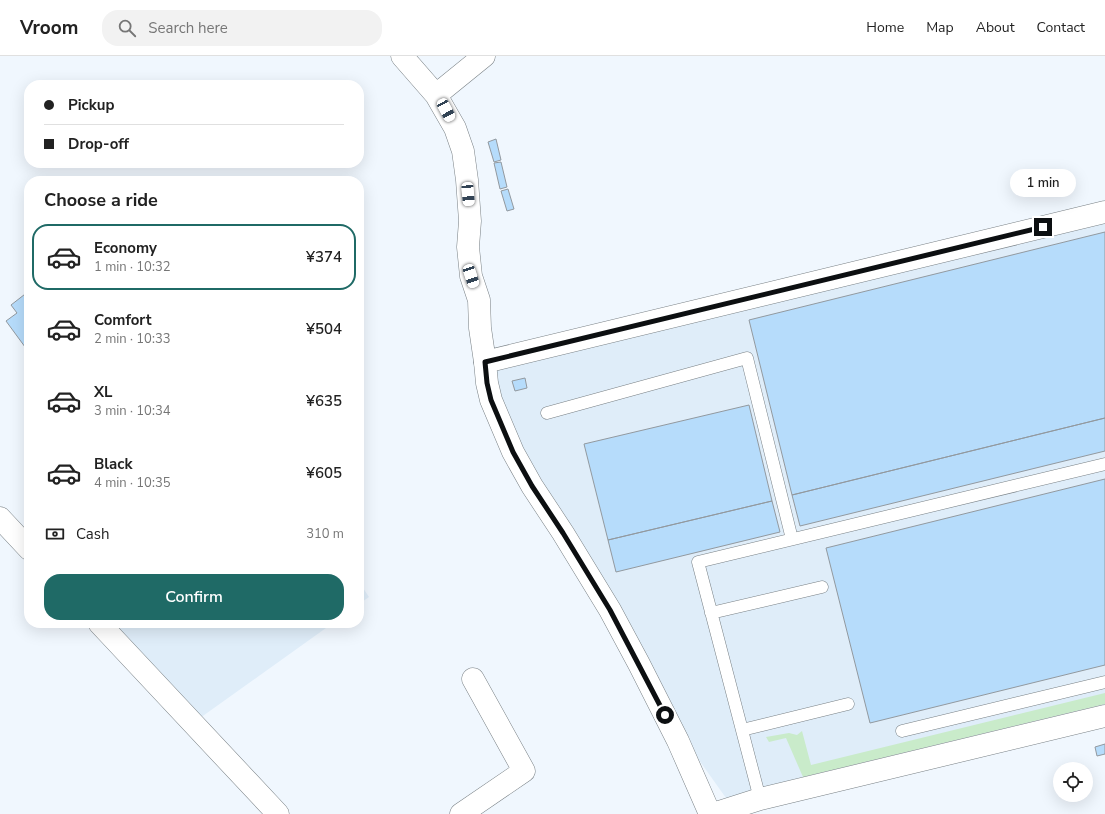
<!DOCTYPE html>
<meta charset="utf-8">
<style>
:root{--surface:#fff;--page:#f2f2f2;--text:#222;--muted:#767676;--line:#e0e0e0;--accent:#1f6a66}
body{margin:0;font-family:"Nunito Sans",sans-serif;background:var(--page);color:var(--text);height:100vh;display:flex;flex-direction:column;font-size:15px;white-space:nowrap}
*{box-sizing:border-box;margin:0}
p{font-size:13px;color:var(--muted)}
.icon{flex:none;width:22px;height:22px;fill:none;stroke:currentColor;stroke-width:2;stroke-linecap:round;stroke-linejoin:round}
.map{position:relative;flex:1;overflow:hidden}
.panel{position:absolute;left:24px;top:120px;width:340px;height:452px;display:flex;flex-direction:column;background:var(--surface);border-radius:16px;box-shadow:0 4px 16px #0002}
.panel>*{flex:none}
.hud{position:absolute;left:24px;top:24px;width:340px;height:88px;border-radius:16px;box-shadow:0 4px 16px #0002;display:grid;align-content:center;height:88px;padding:0 20px;background:var(--surface)}
.buttons{position:absolute;left:1053px;top:706px;display:grid;gap:8px}
.buttons a{display:grid;place-items:center;width:40px;height:40px;border-radius:50%;background:var(--surface);box-shadow:0 4px 16px #0002;font-size:20px}
.end{position:absolute;width:18px;height:18px;margin:-9px;border:5px solid #0c0f11;background:#fff;box-shadow:0 0 0 2px #fff}
.from{border-radius:50%}
.bubble{position:absolute;height:28px;border-radius:14px;background:var(--surface);box-shadow:0 4px 16px #0002;font-size:13px;font-weight:600;line-height:28px;text-align:center}
.car{position:absolute;width:12px;height:24px;margin:-12px -6px;border-radius:5px;box-shadow:0 0 3px 1px #0007;background:linear-gradient(#fff 24%,#345 0 40%,#fff 0 76%,#345 0 86%,#fff 0)}
.hud b{display:flex;align-items:center;gap:14px;height:38px;font-size:15px}
.hud b+b{border-top:1px solid var(--line)}
.hud i{width:10px;height:10px;background:var(--text)}
ul{padding:0;list-style:none}
li{display:flex;align-items:center;gap:12px;height:66px;margin:0 8px 6px;padding:0 12px;border:2px solid transparent;border-radius:16px}
li div{flex:1}
li b{display:block;font-size:15px}
li em{font-style:normal;font-weight:600}
li.on{border-color:var(--accent)}
li>.icon{width:36px;height:36px;stroke-width:1.5}
h2{padding:0 20px;font-size:18px;line-height:48px}
.pay{display:flex;align-items:center;gap:10px;height:44px;padding:0 20px;font-size:15px}
.pay p{margin-inline-start:auto}
.primary-button{display:flex;gap:8px;margin-top:auto;padding:8px 20px}
.primary-button a{flex:1;height:46px;border-radius:16px;background:var(--accent);color:#fff;font-size:16px;font-weight:600;line-height:46px;text-align:center}
header{display:flex;align-items:center;gap:24px;box-sizing:border-box;height:56px;padding:0 20px;background:var(--surface);border-bottom:1px solid var(--line)}
header strong{font-size:19px}
nav{display:flex;gap:22px;margin-inline-start:auto;font-size:14px}
.search{width:280px;height:36px;background:var(--page);display:flex;align-items:center;gap:10px;box-sizing:border-box;padding:0 14px;border-radius:16px;color:var(--muted);font-size:15px}
.map>svg:first-child{display:block}
.built{fill:#dfedf9}
.green{fill:#c9ebca}
.building{fill:#b6dcfb;stroke:#92999f}
.lines{fill:none;stroke-linecap:round;stroke-linejoin:round}
.lane-casing{stroke:#798085;stroke-width:13}
.street-casing{stroke:#798085;stroke-width:23}
.secondary-casing{stroke:#798085;stroke-width:23}
.lane{stroke:#fff;stroke-width:12}
.street{stroke:#fff;stroke-width:22}
.secondary{stroke:#fff;stroke-width:22}
.route{stroke:#0c0f11;stroke-width:5}
</style>
<header>
<strong>Vroom</strong>
<div class="search"><svg class="icon" aria-label="search" viewBox="0 0 24 24"><circle cx="10" cy="10" r="6"/><path d="M15 15l6 6"/></svg>Search here</div>
<nav><a>Home</a><a>Map</a><a>About</a><a>Contact</a></nav>
</header>
<div class="map">
<svg width="1105" height="758" viewBox="0 0 1105 758">
<rect width="100%" height="100%" fill="#f0f7fe"/>
<!-- built -->
<path class="built" d="M1105 166V648L803 721 726 742 699 704 656 622 523 398 496 332 495 313Z
M359 526 369 541 359 548Z
M99 567H333L193 667Z"/>
<!-- green -->
<path class="green" d="M1105 637V648L803 721 786 682 769 686 766 681 789 677 797 679 802 675 811 709Z"/>
<!-- building -->
<path class="building" d="M496 83 501 104 494 106 488 86Z
M501 106 507 131 500 133 494 107Z
M508 133 514 153 507 155 501 135Z
M1105 176V362L792 439 749 264Z
M29 235V294L28 295 6 265 17 257 11 249Z
M525 322 527 332 515 335 512 325Z
M749 349 772 445 608 484 584 388Z
M1105 362V395L800 470 792 439Z
M1105 423V609L870 667 826 492Z
M772 445 780 476 616 516 608 484Z
M1105 688V698L1097 700 1095 691Z"/>
<g class="lines">
<!-- lane casing -->
<g class="lane-casing">
<path id="lane" d="M547 357 747 302 792 483
M711 557 822 531
M742 674 848 648
M902 675 1105 626
M760 743 698 506 1105 408"/>
</g>
<!-- street casing -->
<g class="street-casing">
<path id="street" d="M402 0 436 39 455 72 463 95 467 124 470 165 468 191 471 220 479 244 480 272 485 306 1105 156
M436 39 484 0
M461 758 524 715 473 623"/>
</g>
<!-- secondary casing -->
<g class="secondary-casing">
<path id="secondary" d="M485 306 487 327 491 344 513 396 532 430 563 477 610 554 639 608 678 685 710 758
M0 462 29 493
M99 567 278 758
M713 758 760 743 1105 660"/>
</g>
<!-- lane -->
<use href="#lane" class="lane"/>
<!-- street -->
<use href="#street" class="street"/>
<!-- secondary -->
<use href="#secondary" class="secondary"/>
</g>
<g class="lines">
<!-- route -->
<path class="route" d="M665 659 610 554 563 477 532 430 513 396 491 344 487 327 485 306 1043 171"/>
</g>
</svg>
<div class="buttons">
<a><svg class="icon" aria-label="locate" viewBox="0 0 24 24"><circle cx="12" cy="12" r="6"/><path d="M12 2v4M12 18v4M2 12h4M18 12h4"/></svg></a>
</div>
<i class="end from" style="left:665px;top:659px"></i>
<i class="end" style="left:1043px;top:171px"></i>
<div class="bubble" style="left:1010px;top:113px;width:66px">1 min</div>
<i class="car" style="left:446px;top:54px;rotate:152deg"></i>
<i class="car" style="left:468px;top:138px;rotate:175deg"></i>
<i class="car" style="left:471px;top:220px;rotate:162deg"></i>
<div class="hud">
<b><i class="from"></i>Pickup</b>
<b><i></i>Drop-off</b>
</div>
<section class="panel">
<h2>Choose a ride</h2>
<ul>
<li class="on"><svg class="icon" aria-label="car" viewBox="0 0 24 24"><path d="M5 17H2v-5l4-1 3-4h7l3 4 3 1v5h-3M9 17h6M6 11h13"/><circle cx="7" cy="17" r="2"/><circle cx="17" cy="17" r="2"/></svg><div><b>Economy</b><p>1 min · 10:32</p></div><em>¥374</em></li>
<li><svg class="icon" aria-label="car" viewBox="0 0 24 24"><path d="M5 17H2v-5l4-1 3-4h7l3 4 3 1v5h-3M9 17h6M6 11h13"/><circle cx="7" cy="17" r="2"/><circle cx="17" cy="17" r="2"/></svg><div><b>Comfort</b><p>2 min · 10:33</p></div><em>¥504</em></li>
<li><svg class="icon" aria-label="car" viewBox="0 0 24 24"><path d="M5 17H2v-5l4-1 3-4h7l3 4 3 1v5h-3M9 17h6M6 11h13"/><circle cx="7" cy="17" r="2"/><circle cx="17" cy="17" r="2"/></svg><div><b>XL</b><p>3 min · 10:34</p></div><em>¥635</em></li>
<li><svg class="icon" aria-label="car" viewBox="0 0 24 24"><path d="M5 17H2v-5l4-1 3-4h7l3 4 3 1v5h-3M9 17h6M6 11h13"/><circle cx="7" cy="17" r="2"/><circle cx="17" cy="17" r="2"/></svg><div><b>Black</b><p>4 min · 10:35</p></div><em>¥605</em></li>
</ul>
<div class="pay"><svg class="icon" aria-label="cash" viewBox="0 0 24 24"><path d="M3 7h18v10H3z"/><circle cx="12" cy="12" r="2"/></svg>Cash<p>310 m</p></div>
<div class="primary-button"><a>Confirm</a></div>
</section>
</div>
